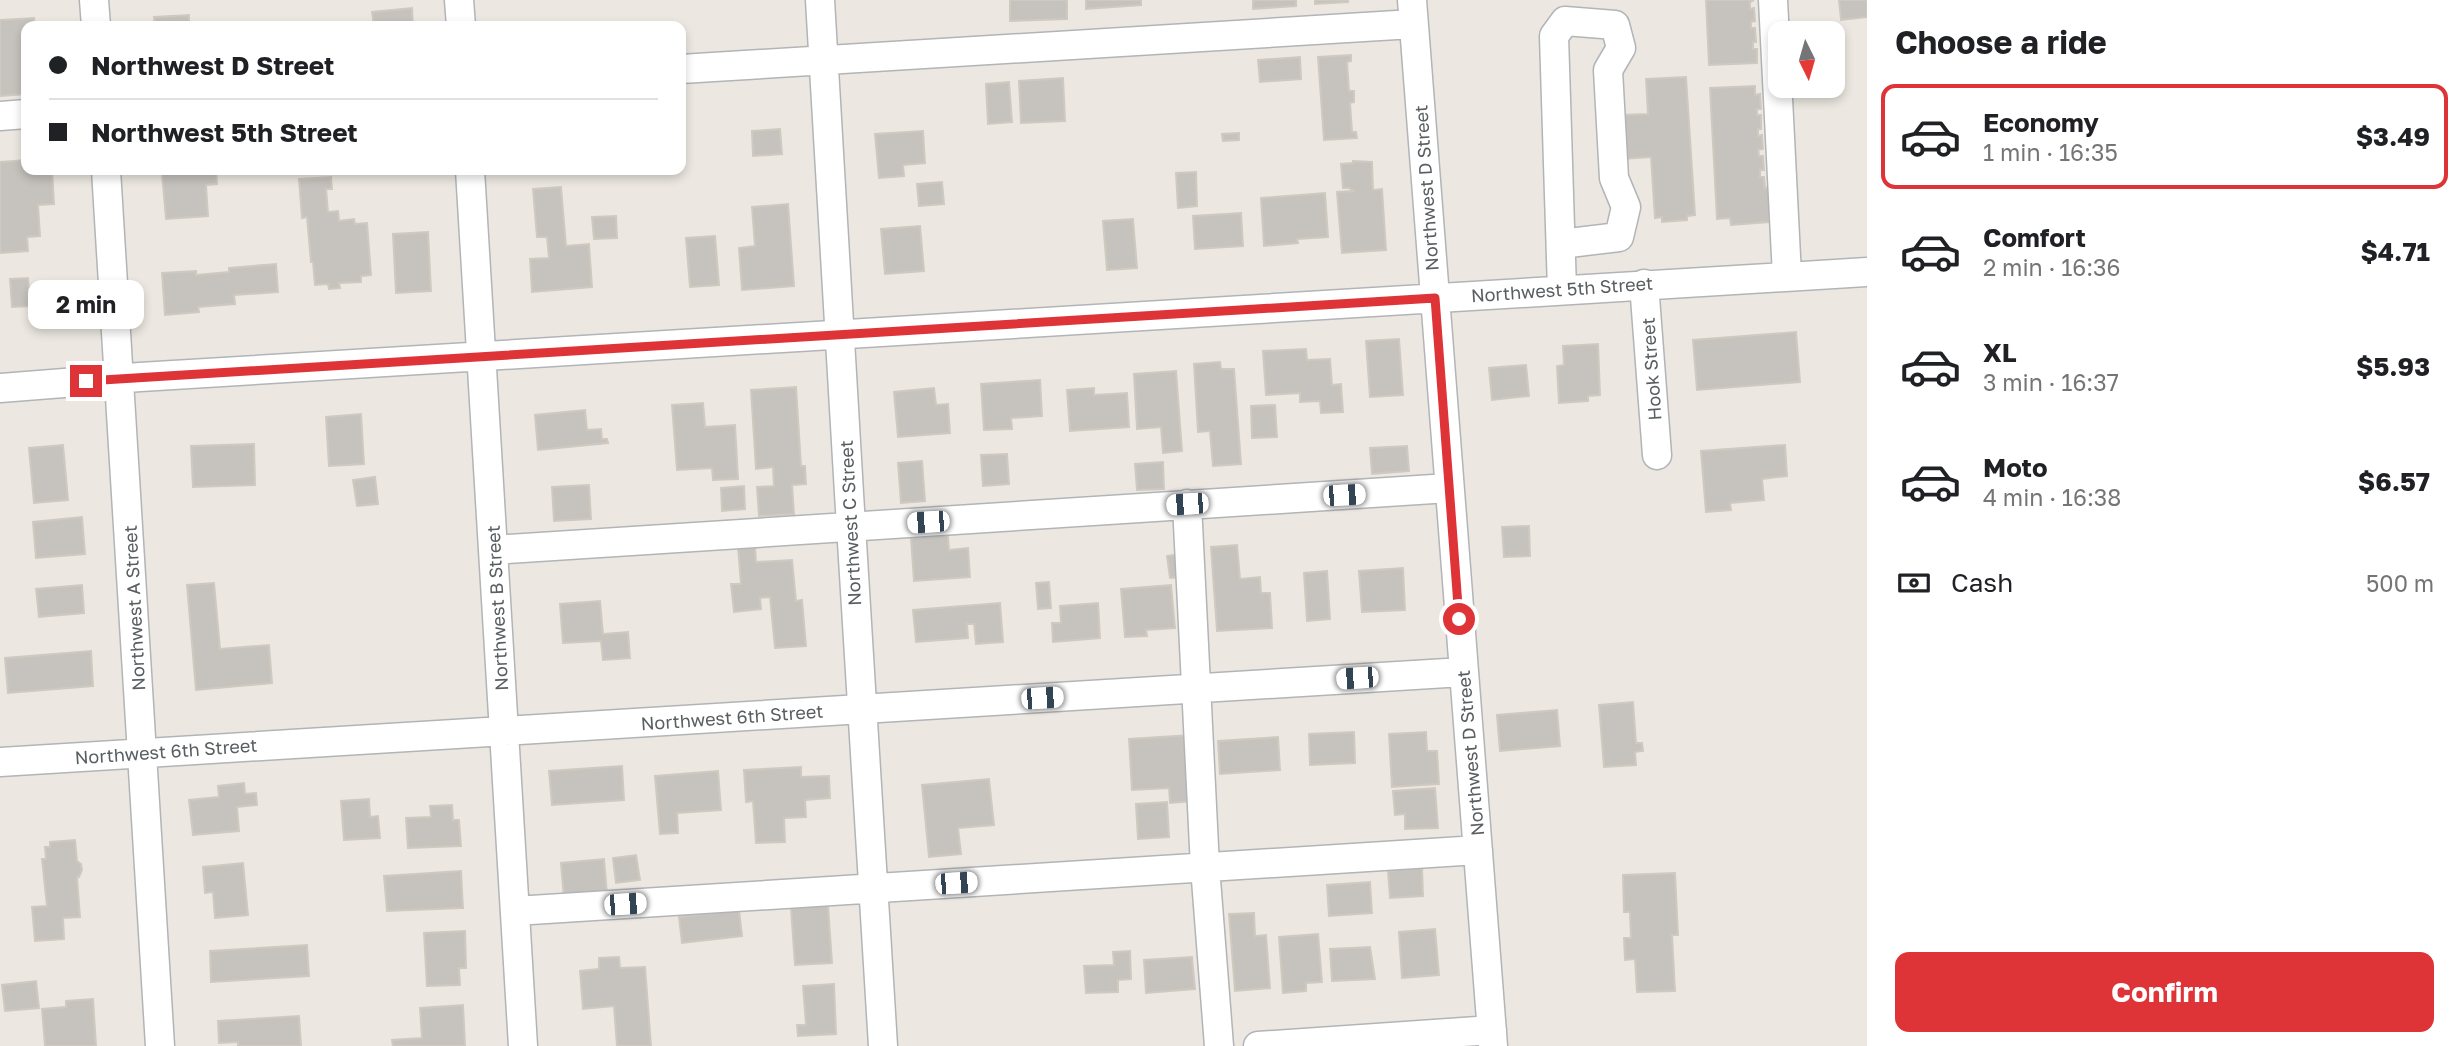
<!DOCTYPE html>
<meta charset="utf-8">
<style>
:root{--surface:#fff;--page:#f6f6f6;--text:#202124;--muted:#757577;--line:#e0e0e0;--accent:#df3437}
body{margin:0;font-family:"Golos Text",sans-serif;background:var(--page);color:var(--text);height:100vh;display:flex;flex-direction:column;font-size:26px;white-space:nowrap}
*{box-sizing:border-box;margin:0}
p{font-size:23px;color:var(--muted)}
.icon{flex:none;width:38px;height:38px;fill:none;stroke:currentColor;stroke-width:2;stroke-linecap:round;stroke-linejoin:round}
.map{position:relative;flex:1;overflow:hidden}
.panel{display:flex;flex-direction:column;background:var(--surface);width:595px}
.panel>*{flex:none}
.guide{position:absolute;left:21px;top:21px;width:665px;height:154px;border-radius:14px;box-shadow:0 4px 10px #0003;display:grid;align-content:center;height:154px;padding:0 28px;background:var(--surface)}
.needle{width:46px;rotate:175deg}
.fabs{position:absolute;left:1768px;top:21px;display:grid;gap:14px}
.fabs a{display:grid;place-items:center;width:77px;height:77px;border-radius:14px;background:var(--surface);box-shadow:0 4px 10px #0003;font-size:35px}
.end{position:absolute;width:32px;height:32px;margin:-16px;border:9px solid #df3437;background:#fff;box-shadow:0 0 0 4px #fff}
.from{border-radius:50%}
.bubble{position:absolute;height:49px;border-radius:14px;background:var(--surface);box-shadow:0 4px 10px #0003;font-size:23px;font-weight:700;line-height:49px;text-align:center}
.car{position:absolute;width:21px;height:42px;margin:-21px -10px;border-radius:9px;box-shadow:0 0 5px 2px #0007;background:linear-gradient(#fff 24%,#345 0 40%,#fff 0 76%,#345 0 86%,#fff 0)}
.guide b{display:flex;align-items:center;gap:24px;height:66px;font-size:26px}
.guide b+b{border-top:2px solid var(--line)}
.guide i{width:18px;height:18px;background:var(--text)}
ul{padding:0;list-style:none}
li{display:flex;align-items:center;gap:21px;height:105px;margin:0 14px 10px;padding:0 14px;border:4px solid transparent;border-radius:14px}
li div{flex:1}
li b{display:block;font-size:26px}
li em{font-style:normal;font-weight:700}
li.current{border-color:var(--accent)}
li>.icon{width:63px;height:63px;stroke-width:1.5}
h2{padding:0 28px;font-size:32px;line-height:84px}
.pay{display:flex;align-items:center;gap:18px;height:77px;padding:0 28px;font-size:26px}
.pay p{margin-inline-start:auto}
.button{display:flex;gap:14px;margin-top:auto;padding:14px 28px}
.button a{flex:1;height:80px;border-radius:14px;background:var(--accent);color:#fff;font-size:28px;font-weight:700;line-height:80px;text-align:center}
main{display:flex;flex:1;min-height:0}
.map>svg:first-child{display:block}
.building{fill:#c6c3be;stroke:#d0c9c0;stroke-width:2}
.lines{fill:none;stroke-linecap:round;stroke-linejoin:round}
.minor-casing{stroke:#b2b4b8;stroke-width:31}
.minor{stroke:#fff;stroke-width:28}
.route{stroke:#df3437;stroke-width:9}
.labels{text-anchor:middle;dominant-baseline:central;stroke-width:7;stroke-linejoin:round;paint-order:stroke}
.street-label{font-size:18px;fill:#595e61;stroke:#fff}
</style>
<main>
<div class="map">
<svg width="1867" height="1046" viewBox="0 0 1867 1046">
<rect width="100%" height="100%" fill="#ece8e1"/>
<!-- building -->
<path class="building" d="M1010 0H1067V19L1010 21Z
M1086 0H1141V5L1086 9Z
M1253 0H1296V6L1253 9Z
M1315 0H1348V2L1315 4Z
M1706 0H1754L1750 2V9L1754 8 1755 21 1751 22V28H1755L1756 42H1753V49H1757V63L1709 65Z
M1839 0H1867V17L1841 20Z
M412 8 413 26H374L372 12Z
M189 15V26H155L154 17Z
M34 18 35 26H26V94L0 96V20Z
M1351 55V61L1347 62 1349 91H1354V102L1350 103 1352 132H1356L1357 138 1324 140 1318 57Z
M1300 57 1301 79 1260 82 1258 60Z
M1686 77 1695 215 1687 216V220L1662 222V217L1655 218 1651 157 1622 159 1619 115 1648 114 1646 79Z
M1063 78 1065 121 1021 123 1019 81Z
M1009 82 1012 122 988 124 986 84Z
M1755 86V95L1760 94 1761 109H1757V115H1761V129H1758V136L1762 135 1763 149 1758 150 1759 156H1763L1764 170H1760V177H1764L1765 188 1769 187V222L1731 225 1730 218 1717 219 1710 88Z
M780 129 782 154 753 156 752 131Z
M923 131 925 163 903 165 904 176 879 178 875 134Z
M1239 133V140L1223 141 1222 134Z
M26 160V170H52L54 204 38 205 40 236 27 237 28 251 0 253V162Z
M1353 161 1372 162 1373 190 1382 189 1386 250 1342 253 1337 192 1353 191 1349 188H1343L1341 164 1353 163Z
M216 170 217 184 206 185 208 216 166 219 162 173Z
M1196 172 1197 206 1178 208 1176 173Z
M331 177 332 189H326L328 212 338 211 339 221 354 219 355 224 367 223 371 275 361 276V282L339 283 340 288 329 289 328 284 315 285 313 262H311L307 217 302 218 299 179Z
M942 182 944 204 919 206 917 184Z
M561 187 566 246 589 244 592 287 532 292 530 259 549 258 547 237H537L533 189Z
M1325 193 1328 237 1297 239 1298 243 1264 246 1261 198Z
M788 204 794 286 742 290 739 248 755 246 752 207Z
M1241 213 1243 246 1195 249 1193 216Z
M616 216 617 238 594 239 592 217Z
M1133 219 1137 268 1107 270 1103 221Z
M920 226 924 271 885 274 881 229Z
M428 232 431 291 396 293 393 234Z
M715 236 719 285 690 287 686 238Z
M276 264 278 292 234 295 235 304 198 307 199 312 165 315 162 273 196 271V275L229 272V268Z
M28 278 29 293 63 291 65 324 36 326 34 306 12 307 10 279Z
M1796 332 1800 382 1697 390 1693 340Z
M1399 339 1403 395 1370 397 1366 341Z
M1598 344 1600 395 1588 396V401L1559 403 1557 366 1564 365 1563 346Z
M1306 349 1307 360 1330 359 1332 385 1341 384 1343 412 1321 413 1320 401 1300 402V393L1266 395 1263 351Z
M1220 362 1221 369H1234L1241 464 1213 466 1210 431 1198 432 1194 364Z
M1526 365 1529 396 1492 400 1489 368Z
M1176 371 1182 451 1163 453 1161 427 1137 429 1134 374Z
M1040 380 1042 416 1011 418 1012 429 984 430 981 384Z
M796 387 801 466H805L806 484 792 485 794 514 759 516 757 487 774 486 773 467 756 469 751 390Z
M934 388 936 405 948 404 950 433 898 437 894 392Z
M1094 388V395L1127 393 1129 427 1070 431 1067 390Z
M703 403 705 427 735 425 738 479 713 480 712 468 677 470 672 405Z
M1275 405 1277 437 1252 438 1251 406Z
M585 410 587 430 601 429 602 439H607L608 443 538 450 535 415Z
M361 414 364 464 329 466 326 417Z
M254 444 255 485 193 487 191 446Z
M63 445 68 500 34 503 29 448Z
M1785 445 1787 476 1762 479 1764 500 1730 503 1731 510 1706 512 1701 451Z
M1407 446 1409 471 1372 474 1370 448Z
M1007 454 1009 484 983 486 981 455Z
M922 461 925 501 901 503 898 463Z
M1163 462 1164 489 1137 490 1135 464Z
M375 477 378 504 357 506 353 480Z
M589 485 591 519 554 521 552 487Z
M744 486 745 509 722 511 721 488Z
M82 517 85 554 36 558 33 522Z
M947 526 949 550 968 548 970 577 914 581 911 538 923 537V528Z
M1529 526 1530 556 1504 557 1502 527Z
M1237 545 1240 579 1260 577 1261 593H1270L1272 628 1217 631 1211 547Z
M755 546 756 562 792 560 796 601 802 600 806 646 775 648 770 597 760 598 761 609 734 612 731 584H741L738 547Z
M1180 554 1182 577 1170 578 1167 556Z
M1403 568 1405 610 1362 612 1359 571Z
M1327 571 1330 619 1307 621 1304 573Z
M1049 582 1051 608 1038 609 1036 583Z
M214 583 220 649 269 645 272 683 196 690 187 585Z
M82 585 84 613 39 617 36 589Z
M1171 585 1175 628 1146 630 1147 636 1125 637 1121 589Z
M600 601 603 634 628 632 630 658 603 660 601 641 563 643 560 604Z
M1000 603 1003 642 976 644 974 624H967L968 638 916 642 913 610Z
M1098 603 1100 638 1053 642 1052 623H1061L1060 606Z
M91 651 93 686 8 693 5 658Z
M1633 702 1636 743H1642L1643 751 1635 752 1636 765 1604 767 1599 705Z
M1557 710 1560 746 1500 751 1497 715Z
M1354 732 1355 763 1310 765 1309 734Z
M1426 732 1427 751H1437L1439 784 1392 787 1389 734Z
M1191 735 1195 801 1170 803 1169 788 1132 790 1129 739Z
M1278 737 1280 770 1220 774 1218 741Z
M622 766 624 800 552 805 549 771Z
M801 767V777L829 776 830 798 805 800 806 817 784 818 785 842 756 843 753 801 746 802 744 770Z
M718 771 721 810 677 813 678 833 660 834 655 776Z
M989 779 994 825 958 828 961 854 929 857 922 785Z
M244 783 245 794 256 793 257 805 237 807 239 831 193 835 189 800 219 797 218 786Z
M1435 788 1438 828 1405 829V814L1395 815 1393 791Z
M369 799 370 817 378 816 380 838 344 840 341 801Z
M1167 802 1169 837 1138 839 1136 804Z
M452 805 453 820H459L461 846 408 848 406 818 431 817 430 806Z
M75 840 77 861 81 864 82 870 79 877H77L80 917 63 918 64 939 35 941 32 907 47 906 42 859H46L45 847H50V842Z
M636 855 640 880 616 883 613 858Z
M604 859 607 894 564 898 561 863Z
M243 863 248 915 215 918 213 892 205 893 203 867Z
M1422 868 1423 896 1390 898 1388 871Z
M461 871 463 908 387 911 384 876Z
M1675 873 1678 935H1672L1675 991 1637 992 1635 959 1625 960 1624 938H1631L1630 912H1624L1623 875Z
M1370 882 1372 913 1329 916 1327 885Z
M828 905 832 963 795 965 791 908Z
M739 910 742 936 682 943 679 917Z
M1254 913 1255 936 1266 935 1270 988 1235 991 1229 914Z
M1435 929 1439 975 1402 978 1399 932Z
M465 931 466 968H459L460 985 427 986 424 933Z
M1318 934 1322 982 1306 983V991L1283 993 1279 937Z
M307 945 309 976 211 982 210 951Z
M1370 947 1375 979 1332 981 1330 949Z
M1130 951 1131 979 1118 980V992L1086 993 1084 966 1114 965 1113 952Z
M619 957 620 968 645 967 651 1046H617L614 1006 583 1009 580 971 599 969V958Z
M1192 957 1195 989 1146 993 1144 960Z
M36 981 39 1008 5 1011 2 985Z
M834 984 836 1034 798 1036 797 1025H806L803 986Z
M93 999 96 1046H45L42 1009 66 1007V1001Z
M463 1005 465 1046H393L392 1040 422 1038 420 1008Z
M299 1016 301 1046H238V1042L219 1043 218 1021Z"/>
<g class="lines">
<!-- minor casing -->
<g class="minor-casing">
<path id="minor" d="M94 0 96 26
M459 0 461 26
M820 0C841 349 860 697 883 1046
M1412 0 1493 1046
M1773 0 1787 276
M681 69 1413 24
M0 116 26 114
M106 170 160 1046
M470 170 523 1046
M1561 244 1619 237 1626 207 1614 178 1608 70 1621 48 1615 25 1565 21 1554 36 1562 290
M1644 284 1657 455
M0 388 140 377 1867 272
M1187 504 1205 867 1219 1046
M493 550 1449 488
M0 762 1463 672
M515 911 1478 850
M1258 1046 1492 1030"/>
</g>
<!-- minor -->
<use href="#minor" class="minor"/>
</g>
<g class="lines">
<!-- route -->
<path class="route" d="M86 381 1435 298 1459 619"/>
</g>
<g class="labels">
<!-- street labels -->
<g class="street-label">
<text transform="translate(1426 188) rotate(-94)">Northwest D Street</text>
<text transform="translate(1562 289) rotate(-4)">Northwest 5th Street</text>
<text transform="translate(1651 369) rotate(-94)">Hook Street</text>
<text transform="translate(850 523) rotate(-93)">Northwest C Street</text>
<text transform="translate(134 608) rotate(-93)">Northwest A Street</text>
<text transform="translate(497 608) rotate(-93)">Northwest B Street</text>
<text transform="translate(732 717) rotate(-4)">Northwest 6th Street</text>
<text transform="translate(166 751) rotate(-4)">Northwest 6th Street</text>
<text transform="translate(1470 753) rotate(-95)">Northwest D Street</text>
</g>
</g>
</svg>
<div class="fabs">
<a><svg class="needle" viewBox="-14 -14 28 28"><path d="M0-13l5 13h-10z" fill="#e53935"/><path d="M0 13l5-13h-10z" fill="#757577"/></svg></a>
</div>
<i class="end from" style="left:1459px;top:619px"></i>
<i class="end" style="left:86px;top:381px"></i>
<div class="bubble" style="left:28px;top:280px;width:116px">2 min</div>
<i class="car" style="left:1344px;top:495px;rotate:87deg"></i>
<i class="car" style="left:1187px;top:504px;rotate:266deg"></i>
<i class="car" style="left:928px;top:522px;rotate:266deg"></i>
<i class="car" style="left:1357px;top:678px;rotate:266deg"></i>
<i class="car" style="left:1042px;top:698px;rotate:86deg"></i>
<i class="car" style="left:956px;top:883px;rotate:86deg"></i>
<i class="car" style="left:625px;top:904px;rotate:86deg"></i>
<div class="guide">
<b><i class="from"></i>Northwest D Street</b>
<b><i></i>Northwest 5th Street</b>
</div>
</div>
<section class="panel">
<h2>Choose a ride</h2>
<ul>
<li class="current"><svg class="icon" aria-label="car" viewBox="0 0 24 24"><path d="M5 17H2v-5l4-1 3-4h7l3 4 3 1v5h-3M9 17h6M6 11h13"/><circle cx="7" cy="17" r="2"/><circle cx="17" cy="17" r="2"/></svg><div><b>Economy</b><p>1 min · 16:35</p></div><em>$3.49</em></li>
<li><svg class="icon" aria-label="car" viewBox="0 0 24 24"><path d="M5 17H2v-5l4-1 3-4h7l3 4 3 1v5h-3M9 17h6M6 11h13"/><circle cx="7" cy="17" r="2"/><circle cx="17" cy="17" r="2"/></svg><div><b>Comfort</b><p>2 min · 16:36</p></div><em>$4.71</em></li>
<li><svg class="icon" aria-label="car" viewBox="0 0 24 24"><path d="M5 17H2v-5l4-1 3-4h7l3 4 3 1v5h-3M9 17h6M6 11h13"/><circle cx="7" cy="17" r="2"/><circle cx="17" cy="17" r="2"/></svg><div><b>XL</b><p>3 min · 16:37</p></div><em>$5.93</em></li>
<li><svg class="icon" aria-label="car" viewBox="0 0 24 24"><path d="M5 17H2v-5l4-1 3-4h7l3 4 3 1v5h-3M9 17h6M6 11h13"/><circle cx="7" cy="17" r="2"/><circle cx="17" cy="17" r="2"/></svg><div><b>Moto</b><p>4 min · 16:38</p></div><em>$6.57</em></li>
</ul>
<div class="pay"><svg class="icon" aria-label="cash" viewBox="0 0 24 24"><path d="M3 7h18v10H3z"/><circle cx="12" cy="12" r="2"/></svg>Cash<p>500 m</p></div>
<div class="button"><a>Confirm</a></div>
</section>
</main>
